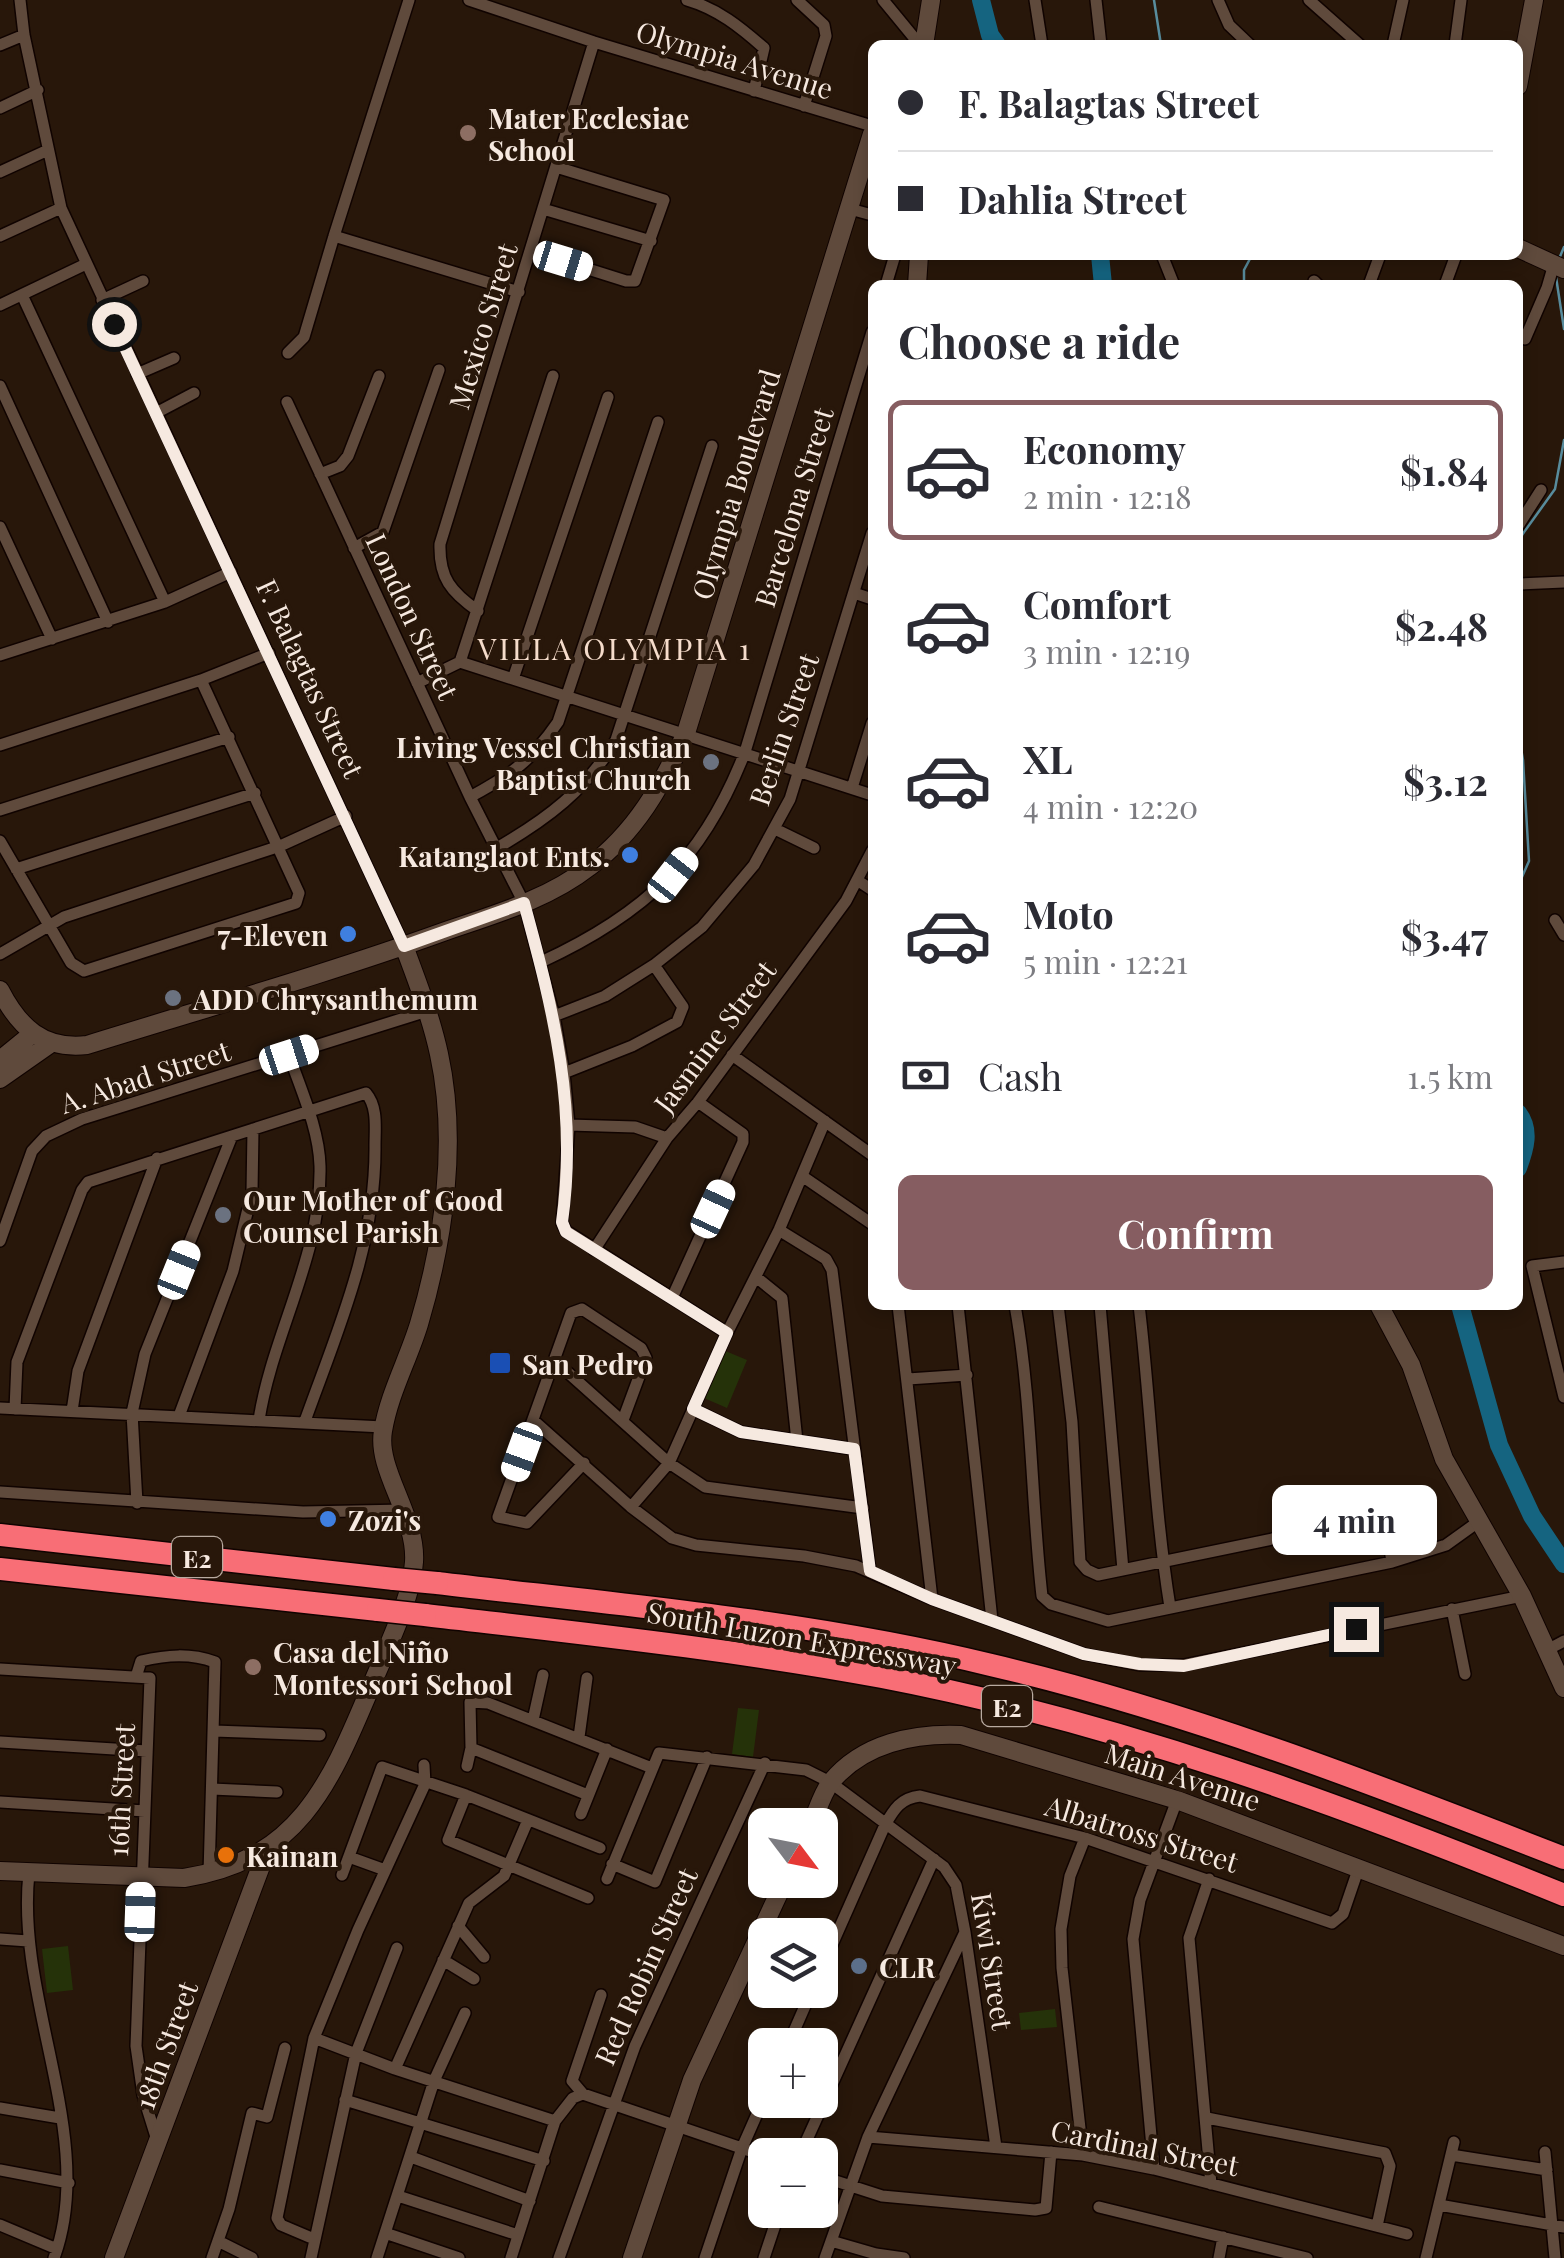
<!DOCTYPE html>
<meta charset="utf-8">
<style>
:root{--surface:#fff;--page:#f2f2f3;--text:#2b2b33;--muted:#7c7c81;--line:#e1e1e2;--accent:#865d61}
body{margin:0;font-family:"Playfair Display",serif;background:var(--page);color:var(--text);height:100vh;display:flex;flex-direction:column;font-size:38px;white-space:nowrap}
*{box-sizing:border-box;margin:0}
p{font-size:32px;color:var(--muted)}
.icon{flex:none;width:55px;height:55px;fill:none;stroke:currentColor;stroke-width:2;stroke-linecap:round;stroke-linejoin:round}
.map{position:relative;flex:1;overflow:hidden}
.drawer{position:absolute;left:868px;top:280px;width:655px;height:1030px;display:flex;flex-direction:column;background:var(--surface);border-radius:15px;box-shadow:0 5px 15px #0003}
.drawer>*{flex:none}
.guide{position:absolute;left:868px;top:40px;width:655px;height:220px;border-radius:15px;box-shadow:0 5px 15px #0003;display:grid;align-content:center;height:220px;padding:0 30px;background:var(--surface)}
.needle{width:65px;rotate:122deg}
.buttons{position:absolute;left:748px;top:1808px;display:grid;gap:20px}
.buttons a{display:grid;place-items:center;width:90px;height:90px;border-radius:15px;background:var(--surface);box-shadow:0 5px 15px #0003;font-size:50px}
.end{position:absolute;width:45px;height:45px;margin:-22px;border:12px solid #f6e9e0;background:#111;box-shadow:0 0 0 5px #111}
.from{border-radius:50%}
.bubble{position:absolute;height:70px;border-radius:15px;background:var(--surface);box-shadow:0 5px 15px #0003;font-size:32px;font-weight:700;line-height:70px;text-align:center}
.car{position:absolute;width:30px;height:60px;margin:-30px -15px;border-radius:12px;box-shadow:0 0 8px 2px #0007;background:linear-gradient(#fff 24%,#345 0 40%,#fff 0 76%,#345 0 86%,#fff 0)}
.guide b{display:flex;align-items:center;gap:35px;height:95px;font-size:38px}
.guide b+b{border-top:2px solid var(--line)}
.guide i{width:25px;height:25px;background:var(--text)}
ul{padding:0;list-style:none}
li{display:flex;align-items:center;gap:30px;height:140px;margin:0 20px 15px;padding:0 10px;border:5px solid transparent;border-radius:15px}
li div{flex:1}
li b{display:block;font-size:38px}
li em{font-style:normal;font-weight:700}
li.active{border-color:var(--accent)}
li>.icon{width:90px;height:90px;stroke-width:1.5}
h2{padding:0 30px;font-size:45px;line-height:120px}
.pay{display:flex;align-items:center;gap:25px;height:110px;padding:0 30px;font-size:38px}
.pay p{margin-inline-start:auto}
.primary-button{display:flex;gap:20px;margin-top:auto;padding:20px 30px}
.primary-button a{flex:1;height:115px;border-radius:15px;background:var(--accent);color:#fff;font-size:40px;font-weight:700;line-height:115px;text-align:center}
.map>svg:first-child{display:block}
.garden{fill:#253209}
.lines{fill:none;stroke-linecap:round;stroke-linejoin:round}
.stream{stroke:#588c9d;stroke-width:2.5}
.river{stroke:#156480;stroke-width:18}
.street-casing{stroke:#100300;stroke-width:14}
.secondary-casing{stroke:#100300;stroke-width:20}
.highway-casing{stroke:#100300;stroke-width:25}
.street{stroke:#5f4a3c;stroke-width:11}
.secondary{stroke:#5f4a3c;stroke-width:18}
.highway{stroke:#f86e76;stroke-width:22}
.highway-bridge-casing{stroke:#100300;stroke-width:25;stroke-linecap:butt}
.highway-bridge{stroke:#f86e76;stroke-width:22}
.route{stroke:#f6e9e0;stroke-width:12}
.education-dot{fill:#8d6e63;stroke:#28170a;stroke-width:4}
.worship-dot{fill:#6b7280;stroke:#28170a;stroke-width:4}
.shop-dot{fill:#3f7fe0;stroke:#28170a;stroke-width:4}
.transit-dot{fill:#1a4fb4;stroke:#28170a;stroke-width:4}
.food-dot{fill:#e8710a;stroke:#28170a;stroke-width:4}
.service-dot{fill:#5c6f8a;stroke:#28170a;stroke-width:4}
.labels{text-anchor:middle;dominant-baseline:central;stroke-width:8;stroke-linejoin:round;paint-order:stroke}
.shield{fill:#28170a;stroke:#b8aaa0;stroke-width:2.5}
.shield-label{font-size:25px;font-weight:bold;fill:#f6e9e0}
.street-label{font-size:28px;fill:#f6e9e0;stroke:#28170a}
.poi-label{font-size:28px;font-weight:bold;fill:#f6e9e0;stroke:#28170a;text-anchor:start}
.neighbourhood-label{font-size:30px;letter-spacing:2.5px;fill:#f5dccb;stroke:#28170a}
</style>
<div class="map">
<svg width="1564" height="2258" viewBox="0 0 1564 2258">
<rect width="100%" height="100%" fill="#28170a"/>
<!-- garden -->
<path class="garden" d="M723 1350 747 1360 727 1408 704 1398Z
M738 1708 759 1710 753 1757 732 1754Z
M68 1946 73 1990 47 1993 42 1949Z
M1055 2009 1057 2027 1021 2030 1019 2013Z"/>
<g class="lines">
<!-- stream -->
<path class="stream" d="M1154 0 1161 45
M1559 259 1564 247
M1556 277 1564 329
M1244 285V270L1252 255
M1518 562 1522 535 1555 489 1564 440
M1518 731 1523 760 1529 861 1518 886"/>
<!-- river -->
<path class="river" d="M981 0 990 35 997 45
M1100 255 1103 285
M1518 1113C1531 1130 1525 1149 1518 1168
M1460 1305 1499 1445 1532 1516 1564 1564"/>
<!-- street casing -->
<g class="street-casing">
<path id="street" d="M20 0 24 35 61 208 404 946
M469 0 594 42 872 126
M687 0C718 9 740 27 764 48L754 91
M797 0 824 25 826 36 804 106
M883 0 920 45
M1035 0 1042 45
M1096 0 1101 45
M1218 0 1229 25 1250 45
M1309 0 1360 45
M0 45 24 35
M1393 45 1403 0
M1455 45 1461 0
M0 108 38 90
M0 172 48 150
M543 209 651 241
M850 209 872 215
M0 236 61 208
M334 236 409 0
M531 251 626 281H635L664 200 556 167
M1162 255 1174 285
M1314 281 1318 285
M886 285 895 255
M1369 285 1380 255
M1445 285 1456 255
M22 295 165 602
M102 300 143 281
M0 305 86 264
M1525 339 1547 288 1554 264
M288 353 304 337 334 236 519 292
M137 374 174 358
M0 386 108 622
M287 402 470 797 524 903 554 1016 564 1073 569 1125 562 1223 566 1231 727 1333
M156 413 194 393
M320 474 340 466 348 456 379 376
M1518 526 1541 490
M0 527 52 639
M354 548 383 532 439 370
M1518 584 1564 582
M854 593 872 599
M478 611C451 592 439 578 440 544L594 42
M0 655 165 602 231 572
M460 662 872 795
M513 679 608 397
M417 683 460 662 553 376
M0 745 201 680 269 653
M852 788 872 723
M470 797C511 775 532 760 558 722L658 422
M0 810 229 737
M775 829 814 848
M0 841 71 963 84 971 296 903 299 893 201 680
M497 848C547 819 586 790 616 740L712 446
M16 869 255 793
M857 880 872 890
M1555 920 1564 935
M0 954 64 917 280 846 346 816
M541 962C645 914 703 860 745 752L872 332
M554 1016 605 996 654 965 702 927 754 865 790 799 872 533
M732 1055 872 1155
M564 1073 632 1046 677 1022 683 1007 654 965
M569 1125 635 1127 667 1138
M802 1176 872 1224
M779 1230 826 1259 832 1270 870 1571
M0 1241 32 1151 46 1136 82 1119 427 1011
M594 1250 667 1138 698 1102 846 901 872 851
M1564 1262 1532 1266 1564 1397
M756 1277 782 1298 797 1441
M672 1298 743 1142V1134L698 1102
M898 1305 932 1599
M958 1305 992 1620
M1015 1305C1032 1401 1031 1499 1042 1596L1051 1604 1108 1621 1392 1562 1446 1545 1478 1522
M1058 1305 1072 1422 1080 1562 1087 1570 1098 1575 1374 1518 1386 1524 1392 1562
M1100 1305 1123 1570
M1139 1305C1151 1405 1154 1508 1170 1607
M555 1361 669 1463 705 1487 863 1508
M908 1379 967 1375
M0 1408 383 1427
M15 1409 17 1362 82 1190 88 1182 366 1093C378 1107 375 1128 375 1145 376 1245 338 1329 305 1421
M693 1409 741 1432 853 1449
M72 1411 78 1371 157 1158
M179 1416 233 1271 252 1192 253 1129
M259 1420C272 1335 322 1255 320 1166 319 1129 301 1090 289 1055
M533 1420 631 1507 672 1538 696 1545 804 1556 856 1566 932 1599 1084 1654 1140 1665H1184L1522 1596
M584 1463 527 1523 498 1517 571 1313 582 1309 641 1348 646 1358 623 1420
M0 1492 303 1512 405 1510
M137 1503 132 1413 145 1354 232 1136
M631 1507 669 1463 727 1333 779 1230 825 1121
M1452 1609 1465 1674
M1549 1649 1564 1641
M0 1669 150 1678 136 2046 143 2095 157 2140
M136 1677 141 1661C167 1655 190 1653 215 1662L209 1874
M533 1720 543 1675
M214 1731 320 1735
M579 1737 587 1678
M0 1742 147 1751
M471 1748 588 1795
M467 1766 471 1748 470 1702 488 1703 652 1768
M212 1789 277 1792
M466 1795 448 1840 588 1898
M0 1802 145 1811
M581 1814 607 1749
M349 1857 385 1870
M612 1864 655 1882 707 1757
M29 1873C15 2000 98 2139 54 2258
M342 1875 382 1767 466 1795 600 1848
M607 1879 659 1753 806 1770 830 1782 944 1867 956 1885 965 1932 996 2147
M1209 1879 1189 1938 1211 2184
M458 1926 484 1957
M0 1939 28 1941
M443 1960 474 1979
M820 1972 885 1825C894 1809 901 1798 920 1796L1085 1838 1332 1923 1343 1914 1359 1867
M601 1995 572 2081 583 2094 765 2156
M314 2038 395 2069 555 2121 573 2098 583 2094
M788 2045 812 1990
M395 2069 469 1903 504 1876 528 1820
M345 2100 544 2161
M0 2108 60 2118
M1207 2118 1385 2153 1390 2166 1377 2226
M868 2137 1083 2155 1154 2169 1407 2234
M1545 2152 1555 2258
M800 2155 934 1859
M1083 2155 1062 1968 1061 1929 1070 1876 1085 1838
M1451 2155 1547 2170
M411 2157 530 2201
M1154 2169 1133 1939 1140 1900 1177 1800
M0 2170 69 2183
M820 2176 882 2196 1035 2210 1046 2208 1051 2152
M398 2196 518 2235
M1439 2205 1564 2227
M1099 2207 1307 2258
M0 2225 57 2249
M385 2233 459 2258
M314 2239 281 2225 277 2218 314 2038 358 1930 425 1784 424 1765
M218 2241 252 2258
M831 2241 876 2254 904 2258
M212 2258 229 2209 252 2113 267 2117 285 2048
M311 2258 356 2053 397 1948
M377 2258 434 2081 465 2013
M511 2258 555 2121
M559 2258 635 2046 765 1763
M705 2258 742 2148 765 2096
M764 2258 780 2210
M825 2258 868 2137 965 1932
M1219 2258 1223 2237
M1426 2258 1454 2142"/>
</g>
<!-- secondary casing -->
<g class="secondary-casing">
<path id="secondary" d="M924 45 931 0
M1518 86 1534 0
M1518 248 1564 269
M917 285 919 255
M0 990C19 1027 43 1050 87 1045 206 1008 326 974 443 932 492 915 547 900 589 867 636 832 662 785 686 733L872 134
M0 1060 32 1034
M0 1079 50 1044
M1379 1305 1411 1365 1444 1459 1522 1596 1564 1688
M811 1825C817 1812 822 1793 831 1782 863 1743 914 1733 961 1735L1177 1800 1564 1946
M0 1871 184 1878C307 1859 334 1772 378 1670 391 1639 412 1595 414 1562 417 1516 376 1470 383 1431 389 1394 408 1360 419 1324 444 1240 458 1141 439 1054 431 1017 417 981 404 946
M114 2258 267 1850
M632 2258 692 2080 785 1880"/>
</g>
<!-- highway casing -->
<g class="highway-casing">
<path id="highway" d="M0 1535 394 1579
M0 1569 378 1610
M437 1583C622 1605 810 1621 991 1665 1187 1711 1377 1785 1564 1858
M425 1615C578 1633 731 1649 882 1677 1117 1722 1343 1805 1564 1895"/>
</g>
<!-- street -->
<use href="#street" class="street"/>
<!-- secondary -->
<use href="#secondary" class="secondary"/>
<!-- highway -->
<use href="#highway" class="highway"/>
<!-- highway-bridge casing -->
<g class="highway-bridge-casing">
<path id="highway-bridge" d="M394 1579 437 1583
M378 1610 425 1615"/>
</g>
<!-- highway-bridge -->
<use href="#highway-bridge" class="highway-bridge"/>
</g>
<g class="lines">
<!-- route -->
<path class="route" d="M114 324 404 946 524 903C554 1012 578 1109 562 1222L566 1232 727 1333 693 1409 741 1432 854 1449 870 1571 932 1599 1084 1654 1140 1664 1184 1666 1356 1629"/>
</g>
<!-- markers -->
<g class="education-dot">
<circle cx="468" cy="133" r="10"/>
<circle cx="253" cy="1667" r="10"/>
</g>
<g class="worship-dot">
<circle cx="711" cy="762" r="10"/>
<circle cx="173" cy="998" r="10"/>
<circle cx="223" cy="1215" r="10"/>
</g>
<g class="shop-dot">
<circle cx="630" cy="855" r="10"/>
<circle cx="348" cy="934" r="10"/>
<circle cx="328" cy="1519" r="10"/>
</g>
<rect class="transit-dot" x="488" y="1351" width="24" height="24" rx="5"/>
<circle class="food-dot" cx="226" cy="1855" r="10"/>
<circle class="service-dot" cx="859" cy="1966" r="10"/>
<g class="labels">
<!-- shield labels -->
<g class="shield">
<rect x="172" y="1537" width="50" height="40" rx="8"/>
<rect x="982" y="1686" width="50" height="40" rx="8"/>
</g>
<g class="shield-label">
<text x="197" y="1557">E2</text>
<text x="1007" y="1706">E2</text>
</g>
<!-- street labels -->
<g class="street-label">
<text transform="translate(735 59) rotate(17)">Olympia Avenue</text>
<text transform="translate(482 326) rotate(-73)">Mexico Street</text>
<text transform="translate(735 484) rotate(-73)">Olympia Boulevard</text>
<text transform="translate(793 507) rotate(-73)">Barcelona Street</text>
<text transform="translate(413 616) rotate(65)">London Street</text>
<text transform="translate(311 678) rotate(65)">F. Balagtas Street</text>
<text transform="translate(783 729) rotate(-71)">Berlin Street</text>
<text transform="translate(714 1036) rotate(-53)">Jasmine Street</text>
<text transform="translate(145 1076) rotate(-18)">A. Abad Street</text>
<text transform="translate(802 1638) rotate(10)">South Luzon Expressway</text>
<text transform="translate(1183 1776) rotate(18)">Main Avenue</text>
<text transform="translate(120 1790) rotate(-87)">16th Street</text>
<text transform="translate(1142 1833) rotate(17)">Albatross Street</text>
<text transform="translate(993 1961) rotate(81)">Kiwi Street</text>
<text transform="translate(645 1966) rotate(-66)">Red Robin Street</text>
<text transform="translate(165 2045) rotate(-70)">18th Street</text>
<text transform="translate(1145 2147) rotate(11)">Cardinal Street</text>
</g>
<!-- poi labels -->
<g class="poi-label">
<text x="488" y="117">Mater Ecclesiae<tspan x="488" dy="32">School</tspan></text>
<text x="691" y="746" text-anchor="end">Living Vessel Christian<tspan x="691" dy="32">Baptist Church</tspan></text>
<text x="610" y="855" text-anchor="end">Katanglaot Ents.</text>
<text x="328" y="934" text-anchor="end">7-Eleven</text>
<text x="193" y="998">ADD Chrysanthemum</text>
<text x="243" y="1199">Our Mother of Good<tspan x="243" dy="32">Counsel Parish</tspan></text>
<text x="522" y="1363">San Pedro</text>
<text x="348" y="1519">Zozi's</text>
<text x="273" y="1651">Casa del Niño<tspan x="273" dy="32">Montessori School</tspan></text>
<text x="246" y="1855">Kainan</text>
<text x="879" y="1966">CLR</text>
</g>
<!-- neighbourhood labels -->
<g class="neighbourhood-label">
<text x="615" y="648">VILLA OLYMPIA 1</text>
</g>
</g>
</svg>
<div class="buttons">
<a><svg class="needle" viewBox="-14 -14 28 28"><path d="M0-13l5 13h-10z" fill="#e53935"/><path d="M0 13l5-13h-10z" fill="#7c7c81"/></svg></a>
<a><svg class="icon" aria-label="layers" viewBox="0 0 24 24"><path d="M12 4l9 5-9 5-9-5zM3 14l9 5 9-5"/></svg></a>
<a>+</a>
<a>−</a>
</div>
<i class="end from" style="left:114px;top:324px"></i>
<i class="end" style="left:1356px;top:1629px"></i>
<div class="bubble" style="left:1272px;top:1485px;width:165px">4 min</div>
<i class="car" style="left:563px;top:261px;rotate:107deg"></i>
<i class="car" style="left:673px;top:875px;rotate:38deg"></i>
<i class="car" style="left:289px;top:1055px;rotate:72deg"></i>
<i class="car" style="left:713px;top:1209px;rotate:25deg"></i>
<i class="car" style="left:179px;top:1270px;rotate:22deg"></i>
<i class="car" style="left:522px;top:1452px;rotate:200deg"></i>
<i class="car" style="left:140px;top:1912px;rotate:2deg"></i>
<div class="guide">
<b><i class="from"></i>F. Balagtas Street</b>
<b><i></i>Dahlia Street</b>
</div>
<section class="drawer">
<h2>Choose a ride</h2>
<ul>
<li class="active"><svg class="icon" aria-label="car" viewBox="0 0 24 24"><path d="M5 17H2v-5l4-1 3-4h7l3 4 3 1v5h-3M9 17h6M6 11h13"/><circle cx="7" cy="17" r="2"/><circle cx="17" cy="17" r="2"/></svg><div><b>Economy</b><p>2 min · 12:18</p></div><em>$1.84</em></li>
<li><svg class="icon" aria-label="car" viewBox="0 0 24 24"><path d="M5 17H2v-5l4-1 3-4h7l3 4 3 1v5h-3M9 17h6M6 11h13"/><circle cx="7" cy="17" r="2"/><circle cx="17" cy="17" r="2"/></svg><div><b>Comfort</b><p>3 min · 12:19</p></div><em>$2.48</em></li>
<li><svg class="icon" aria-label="car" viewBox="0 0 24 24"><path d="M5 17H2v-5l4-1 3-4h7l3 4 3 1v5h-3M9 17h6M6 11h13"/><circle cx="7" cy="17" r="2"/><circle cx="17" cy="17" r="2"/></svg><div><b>XL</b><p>4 min · 12:20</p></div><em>$3.12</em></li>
<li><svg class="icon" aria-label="car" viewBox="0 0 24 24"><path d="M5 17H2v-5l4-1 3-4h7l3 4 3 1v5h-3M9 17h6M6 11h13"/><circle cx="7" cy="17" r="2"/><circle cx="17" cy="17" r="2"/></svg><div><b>Moto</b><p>5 min · 12:21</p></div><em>$3.47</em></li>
</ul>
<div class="pay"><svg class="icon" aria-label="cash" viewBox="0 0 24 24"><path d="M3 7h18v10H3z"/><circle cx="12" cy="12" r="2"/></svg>Cash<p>1.5 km</p></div>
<div class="primary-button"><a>Confirm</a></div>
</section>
</div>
